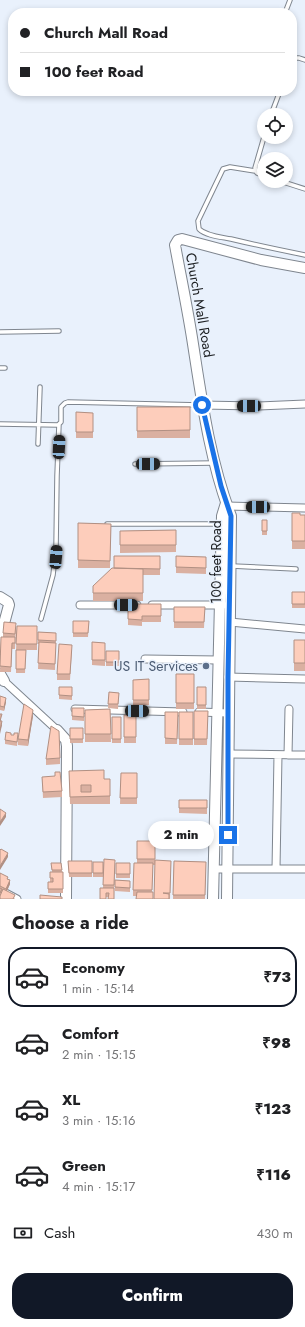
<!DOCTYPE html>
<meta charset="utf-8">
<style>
:root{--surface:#fff;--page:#f2f2f2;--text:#202124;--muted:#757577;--line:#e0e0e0;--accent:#111827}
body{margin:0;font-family:Jost,sans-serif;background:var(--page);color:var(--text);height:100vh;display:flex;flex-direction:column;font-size:15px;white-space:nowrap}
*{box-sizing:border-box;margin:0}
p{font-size:13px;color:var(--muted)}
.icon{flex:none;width:22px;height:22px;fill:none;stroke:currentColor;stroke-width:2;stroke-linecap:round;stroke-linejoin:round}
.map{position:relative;height:899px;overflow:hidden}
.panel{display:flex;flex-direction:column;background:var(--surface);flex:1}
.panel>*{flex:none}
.banner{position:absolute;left:8px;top:8px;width:289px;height:88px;border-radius:16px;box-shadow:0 2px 6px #0003;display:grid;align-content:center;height:88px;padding:0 12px;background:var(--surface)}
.tools{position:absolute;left:257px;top:108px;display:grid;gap:8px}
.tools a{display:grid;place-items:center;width:36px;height:36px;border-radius:50%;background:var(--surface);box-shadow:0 2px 6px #0003;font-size:20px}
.end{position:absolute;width:18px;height:18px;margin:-9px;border:5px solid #1a73e8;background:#fff;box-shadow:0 0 0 2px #fff}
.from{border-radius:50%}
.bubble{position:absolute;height:28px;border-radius:14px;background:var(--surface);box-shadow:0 2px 6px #0003;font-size:13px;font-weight:800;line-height:28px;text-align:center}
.car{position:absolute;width:12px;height:24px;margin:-12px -6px;border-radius:5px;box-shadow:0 0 3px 1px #0007;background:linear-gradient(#222 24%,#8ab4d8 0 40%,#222 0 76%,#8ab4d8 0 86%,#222 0)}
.banner b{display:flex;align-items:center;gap:14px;height:38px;font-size:15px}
.banner b+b{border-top:1px solid var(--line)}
.banner i{width:10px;height:10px;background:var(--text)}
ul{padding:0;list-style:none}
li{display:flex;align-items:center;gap:12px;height:60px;margin:0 8px 6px;padding:0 4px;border:2px solid transparent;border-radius:16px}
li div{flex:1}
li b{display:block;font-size:15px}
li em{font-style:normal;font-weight:800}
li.on{border-color:var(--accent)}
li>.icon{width:36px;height:36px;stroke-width:1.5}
h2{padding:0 12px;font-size:18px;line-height:48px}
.pay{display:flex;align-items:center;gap:10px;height:44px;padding:0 12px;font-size:15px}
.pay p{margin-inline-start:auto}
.action{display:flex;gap:8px;margin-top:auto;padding:8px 12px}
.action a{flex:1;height:46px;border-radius:16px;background:var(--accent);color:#fff;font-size:16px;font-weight:800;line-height:46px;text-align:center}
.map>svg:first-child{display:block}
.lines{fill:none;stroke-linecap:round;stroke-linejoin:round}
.lane-casing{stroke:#7f868f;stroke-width:5.5}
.street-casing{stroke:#7f868f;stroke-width:9}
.secondary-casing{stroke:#7f868f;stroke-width:12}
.lane{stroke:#fff;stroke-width:3.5}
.street{stroke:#fff;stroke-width:7}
.secondary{stroke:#fff;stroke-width:10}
.wall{fill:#dab0a1}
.shaded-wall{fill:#b19083}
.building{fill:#fdcdbb;stroke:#b19083;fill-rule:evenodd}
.route{stroke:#1a73e8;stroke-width:5}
.service-dot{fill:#5c6f8a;stroke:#e9f1fc;stroke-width:1.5}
.labels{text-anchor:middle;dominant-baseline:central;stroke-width:3;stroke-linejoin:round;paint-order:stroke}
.street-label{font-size:14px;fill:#202326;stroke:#e9f1fc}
.service-label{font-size:14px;fill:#4e5e75;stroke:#e9f1fc;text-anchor:end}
</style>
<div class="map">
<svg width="305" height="899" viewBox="0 0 305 899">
<rect width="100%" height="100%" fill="#e9f1fc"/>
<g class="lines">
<!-- lane casing -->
<g class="lane-casing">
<path id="lane" d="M285 13 290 0
M292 58H299L305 60
M271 115 280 91
M255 171 230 167 223 169 198 221 199 229C206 236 221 237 231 239 256 245 280 250 305 255
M264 176 257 173 255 168 264 137
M280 181 305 189
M0 332 59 331
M0 368H5
M0 424 58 425 61 422V407L65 403 68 402 201 405
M38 444 40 387
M135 464 214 463
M107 524H221
M232 566 296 569
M41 619 53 575 56 549 57 476 59 424"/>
</g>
<!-- street casing -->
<g class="street-casing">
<path id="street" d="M202 405 259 406 305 404
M227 506 305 508
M80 605H137
M152 605H223
M230 622 305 629
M145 659 218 660
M228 677 305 679
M4 681 57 730
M75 709 183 712
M199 712 229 713
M229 754 305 755
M288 755 289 709
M214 869H305
M276 869 278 755
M0 890 17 899"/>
</g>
<!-- secondary casing -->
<g class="secondary-casing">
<path id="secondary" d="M0 597 8 602 9 605 2 631 0 649
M0 674 4 681
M57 730 66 740 67 746 66 899
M213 899 222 516 226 503
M227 899 231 516C210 461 202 402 193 344 188 311 181 278 175 245L178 240 182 239 261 260 305 268"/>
</g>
<!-- lane -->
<use href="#lane" class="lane"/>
<!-- street -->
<use href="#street" class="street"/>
<!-- secondary -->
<use href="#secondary" class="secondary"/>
</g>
<!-- wall -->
<path class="wall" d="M137 407H190V438H137Z
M76 412 93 413V438H76Z
M292 513 300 515H305V549H292Z
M262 520H267V535H262Z
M78 523 111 524 110 568H78Z
M176 530V552L120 553V531Z
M160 556V575H143V601H93V586L114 568Z
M176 556 206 557V574L176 573Z
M292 592H305V608H292Z
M128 604H161V622H142V626L128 625Z
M174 607H205L204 628H174Z
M73 621H89L88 637H73Z
M17 626H37V650H16Z
M16 627 15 649H12L11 672H0L1 637H3V633Z
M38 632 56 633 55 670 38 669 39 644H38Z
M294 640H305V671H294Z
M92 642 105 643V666L92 665Z
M16 650H26L25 673H16Z
M72 650 70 680H57V674Z
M106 651H119V666H106Z
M176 674H194V709H176Z
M149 679V705L133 706V680Z
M59 687H72V700L59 699Z
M197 687H206V709H197Z
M109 692 119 693 118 709 108 708Z
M0 696 6 702 4 711 0 710Z
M72 708H84V721L72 720Z
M110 709 111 742H85V710Z
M194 711H208L207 745H194Z
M165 712H178L177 744H165Z
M179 712H193V745H179Z
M124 715H136V743H124Z
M33 716 28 746 18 745V739Z
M112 717H121V743H112Z
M70 728H83V743H70Z
M11 735 18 737 17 746 5 744V740Z
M60 758V764L46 765V759Z
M69 771 104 779H110V804H70Z
M121 773H137V804H120Z
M42 777 62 791V797L43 798Z
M179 800H207V814L179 813Z
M137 841H155V865H153L152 892 136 896H133V890L137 863Z
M104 859 115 860 114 899 109 897H106L103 888Z
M68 861H92V877H69Z
M171 861 170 899H154Z
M174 861 206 862 205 899H173Z
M93 862H103V877H93Z
M51 863H61L62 872H63V893H48V882H53H50V872H52Z
M116 863H130V878H116Z
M0 873 8 879 10 884 7 891 15 899H0Z
M115 880 130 881V892L115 891Z"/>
<!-- shaded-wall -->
<path class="shaded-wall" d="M6 698V702L4 711V707Z
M33 710V716L28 746V740Z
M2 721V725L0 734V730Z
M6 813V817L0 826V822Z
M8 853V857L0 870V866Z
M10 880V884L6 893V889Z"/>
<!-- building -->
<path class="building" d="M137 407H190V430L137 431Z
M76 412 93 413V432H76Z
M292 513H300V515H305V541H292Z
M262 520H267V531H262Z
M78 523 111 524 110 561 78 560Z
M176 530V545H120V531Z
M114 556H160V569L114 568Z
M176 556 206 557V568L176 567Z
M112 568 143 569V593H93V586Z
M292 592H305V604H292Z
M128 604H161V616H142V620L128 619Z
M174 607H205L204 622H174Z
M73 621H89L88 633H73Z
M4 622 16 623 15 634 3 633Z
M17 626H37V644H16Z
M38 632 56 633V641L38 640Z
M1 637H15V643H12L11 667 0 666Z
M294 640H305V663H294Z
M39 642 56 643 55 664 38 663Z
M92 642 105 643V660H92Z
M59 644 72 645 70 674H57Z
M16 650H26L25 669H16Z
M106 651H119V662H106Z
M176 674H194V703H176Z
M149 679V700H133V680Z
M59 687H72V696L59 695Z
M197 687H206V705H197Z
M109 692 119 693 118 704H108Z
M0 696 6 698 4 707 0 706Z
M24 704 33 710 28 740 18 739Z
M72 708H84V717L72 716Z
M110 709 111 734H85V710Z
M194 711H208L207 739H194Z
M165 712H178L177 739 165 738Z
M179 712H193V739H179Z
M0 714H2L0 721H2L0 730Z
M124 715H136V737H124Z
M112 717H121V739H112Z
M51 726 59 731 60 758 46 759Z
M70 728H83V739H70Z
M6 732 11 733V735H14V733H18L17 742 5 740Z
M104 770V779H110V796L70 797 69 771ZM81 785H91V792H81Z
M55 772H60L62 791 43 792 42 777 55 776Z
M121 773H137V798H120Z
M179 800H207V808H179Z
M0 809 6 813 0 822Z
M137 841H155V859H137Z
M1 849 8 853 0 866V850Z
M104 859 115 860 114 885H103Z
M155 860 171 861 170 893H163L169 894V899H154Z
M68 861H92V873H69Z
M174 861 206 862 205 895H173Z
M93 862H103V873H93Z
M51 863H61L62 870H52Z
M116 863H130V874H116Z
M134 863H153L152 890H133Z
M50 872H63V889H48V882H53V878H50Z
M0 873 8 877 7 879 10 880 6 889 0 886Z
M115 880 130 881V888L115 887Z
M0 888 2 889 0 893Z
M100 888H114V899H108L109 893H106V899H100Z
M3 889 15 895 13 899H0V896Z
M137 892H153V899H136Z
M40 895 62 897V899H40Z"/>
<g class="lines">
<!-- route -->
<path class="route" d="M202 405 221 486 231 516 228 677V835"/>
</g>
<!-- markers -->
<circle class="service-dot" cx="206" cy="666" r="4"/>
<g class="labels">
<!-- street labels -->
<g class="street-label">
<text transform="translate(200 305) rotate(80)">Church Mall Road</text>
<text transform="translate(216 562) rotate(-90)">100 feet Road</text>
</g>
<!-- service labels -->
<g class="service-label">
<text x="198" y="666">US IT Services</text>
</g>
</g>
</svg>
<div class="tools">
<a><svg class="icon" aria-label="locate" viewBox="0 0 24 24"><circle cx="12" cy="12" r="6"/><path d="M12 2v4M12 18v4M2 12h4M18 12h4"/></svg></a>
<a><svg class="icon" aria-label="layers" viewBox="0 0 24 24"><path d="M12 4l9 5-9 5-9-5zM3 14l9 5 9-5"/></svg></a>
</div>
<i class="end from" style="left:202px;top:405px"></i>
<i class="end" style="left:228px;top:835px"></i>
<div class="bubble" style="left:148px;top:821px;width:66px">2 min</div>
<i class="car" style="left:249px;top:406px;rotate:270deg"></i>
<i class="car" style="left:59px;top:447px;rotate:3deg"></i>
<i class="car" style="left:148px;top:464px;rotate:89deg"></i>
<i class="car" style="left:258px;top:507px;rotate:271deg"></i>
<i class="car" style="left:56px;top:557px;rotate:5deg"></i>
<i class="car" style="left:126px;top:605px;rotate:90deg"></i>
<i class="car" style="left:137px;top:711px;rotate:91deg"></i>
<div class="banner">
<b><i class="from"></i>Church Mall Road</b>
<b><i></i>100 feet Road</b>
</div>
</div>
<section class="panel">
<h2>Choose a ride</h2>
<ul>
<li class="on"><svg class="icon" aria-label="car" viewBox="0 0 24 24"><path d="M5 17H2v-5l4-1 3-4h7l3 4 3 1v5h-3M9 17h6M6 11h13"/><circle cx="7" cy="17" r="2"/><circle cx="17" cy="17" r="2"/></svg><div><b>Economy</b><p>1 min · 15:14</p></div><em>₹73</em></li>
<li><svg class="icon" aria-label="car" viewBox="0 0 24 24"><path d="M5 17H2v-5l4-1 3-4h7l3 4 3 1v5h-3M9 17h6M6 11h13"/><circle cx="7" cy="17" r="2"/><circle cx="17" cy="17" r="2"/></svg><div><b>Comfort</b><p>2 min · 15:15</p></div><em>₹98</em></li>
<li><svg class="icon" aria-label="car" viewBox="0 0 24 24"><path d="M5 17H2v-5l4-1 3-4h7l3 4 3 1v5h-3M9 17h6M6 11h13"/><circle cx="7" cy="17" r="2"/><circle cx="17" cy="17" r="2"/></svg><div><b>XL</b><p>3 min · 15:16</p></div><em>₹123</em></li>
<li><svg class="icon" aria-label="car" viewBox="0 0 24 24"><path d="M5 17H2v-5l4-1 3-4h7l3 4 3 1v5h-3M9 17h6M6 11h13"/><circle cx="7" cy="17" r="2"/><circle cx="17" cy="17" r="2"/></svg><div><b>Green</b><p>4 min · 15:17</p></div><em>₹116</em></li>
</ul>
<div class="pay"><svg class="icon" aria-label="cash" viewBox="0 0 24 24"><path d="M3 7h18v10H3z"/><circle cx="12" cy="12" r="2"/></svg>Cash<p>430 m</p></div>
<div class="action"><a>Confirm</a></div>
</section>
